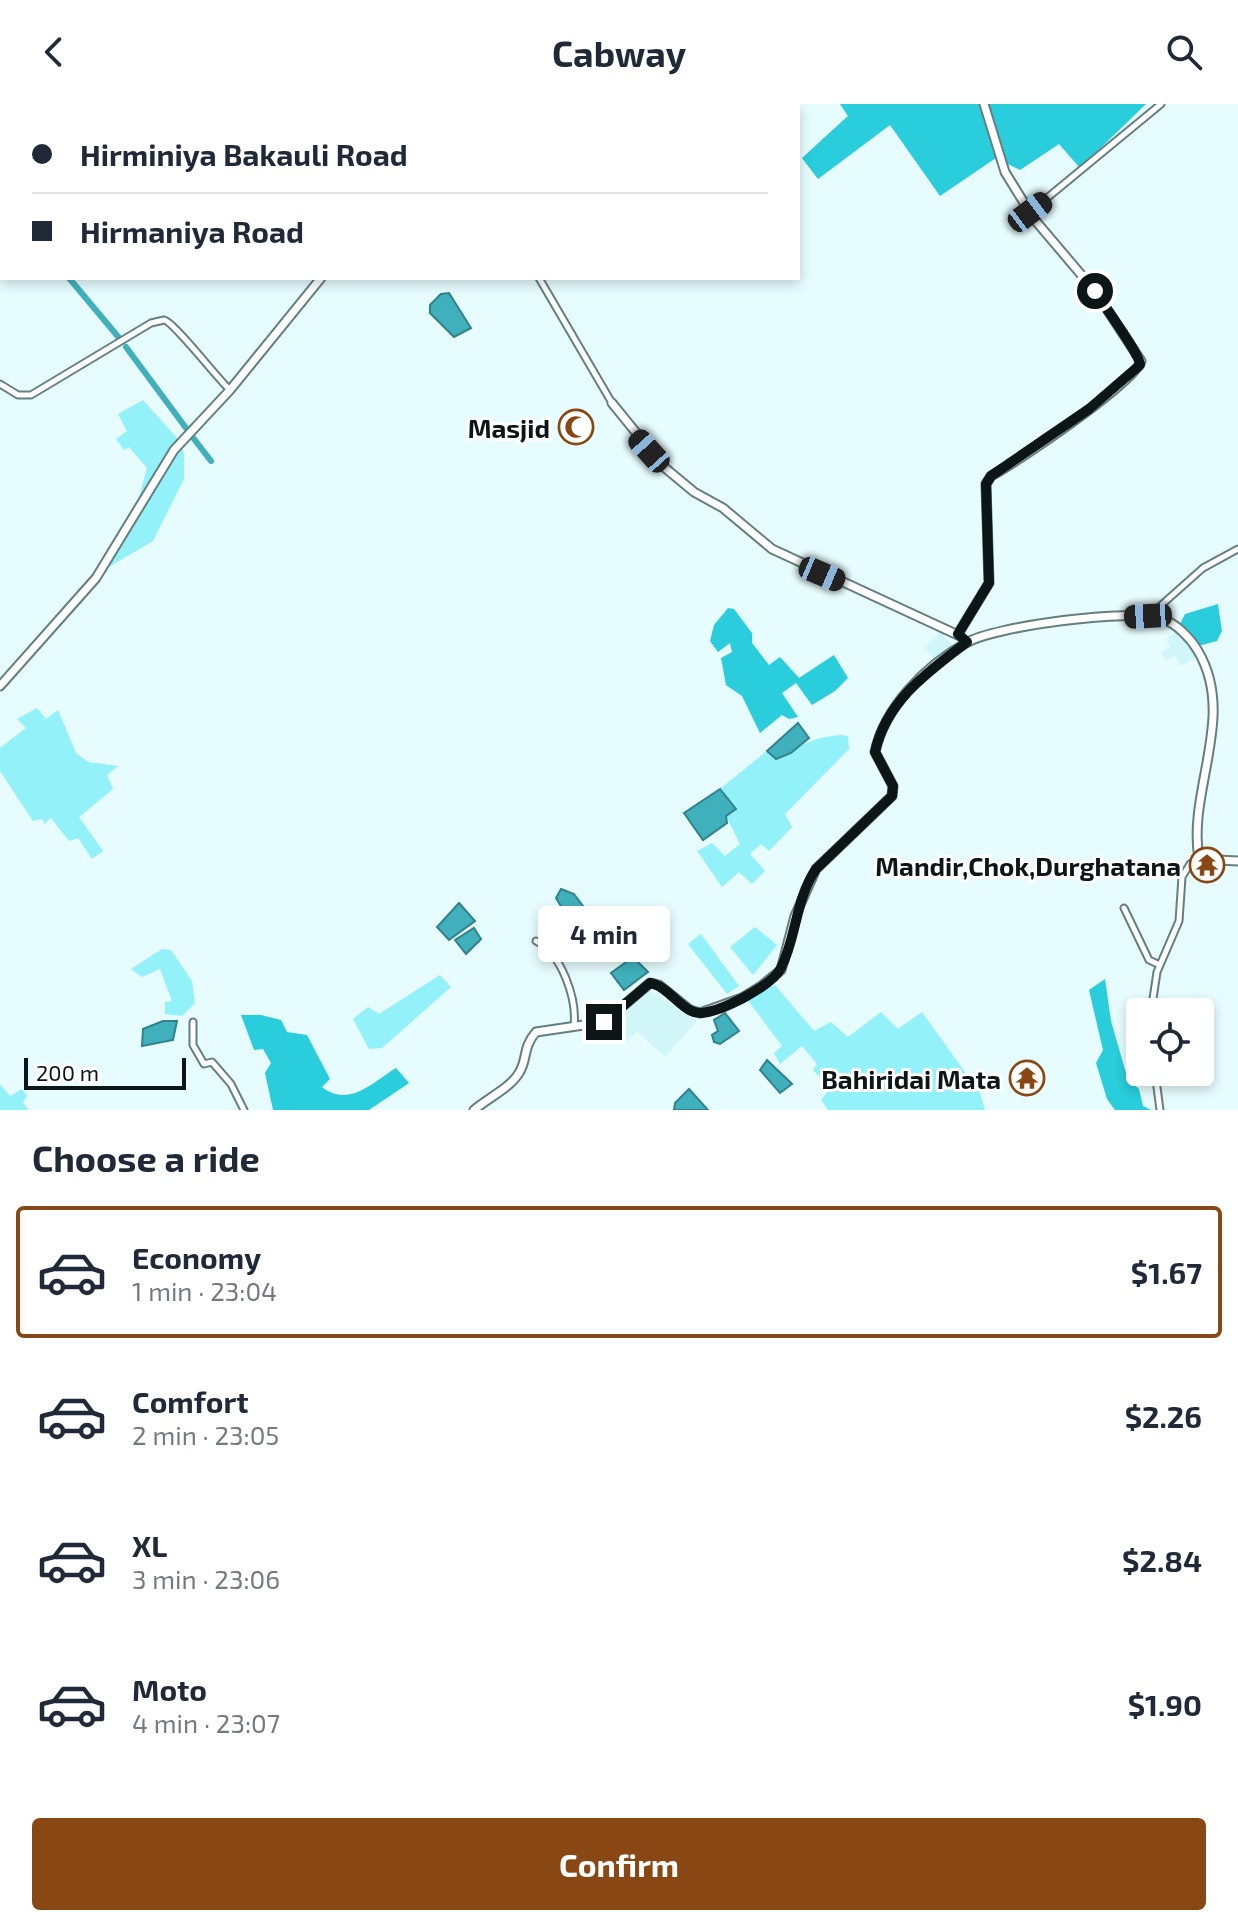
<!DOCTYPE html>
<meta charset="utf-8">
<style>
:root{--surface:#fff;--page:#f6f6f7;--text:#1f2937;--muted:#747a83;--line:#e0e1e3;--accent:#894813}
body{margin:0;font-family:"Exo 2",sans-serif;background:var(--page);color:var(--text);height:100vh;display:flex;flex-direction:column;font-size:30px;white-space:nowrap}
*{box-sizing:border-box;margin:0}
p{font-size:26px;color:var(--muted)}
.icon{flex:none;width:44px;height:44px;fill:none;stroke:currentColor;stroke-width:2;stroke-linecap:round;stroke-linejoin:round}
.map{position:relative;height:1006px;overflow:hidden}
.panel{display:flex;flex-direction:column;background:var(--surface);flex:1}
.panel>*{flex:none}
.guide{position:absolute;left:0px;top:0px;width:800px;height:176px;box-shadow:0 4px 12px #0003;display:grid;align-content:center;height:176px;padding:0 32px;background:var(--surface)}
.buttons{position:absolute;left:1126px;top:894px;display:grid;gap:16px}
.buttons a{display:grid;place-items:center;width:88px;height:88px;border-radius:8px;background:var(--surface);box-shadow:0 4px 12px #0003;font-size:40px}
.scale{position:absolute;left:24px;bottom:20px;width:162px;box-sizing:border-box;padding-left:8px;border:4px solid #0c1617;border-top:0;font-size:22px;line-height:28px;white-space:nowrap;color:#0c1617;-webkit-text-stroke:6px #fff;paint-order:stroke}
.end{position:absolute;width:36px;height:36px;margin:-18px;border:10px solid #0c1617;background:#fff;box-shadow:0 0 0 4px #fff}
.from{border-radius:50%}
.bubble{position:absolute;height:56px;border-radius:8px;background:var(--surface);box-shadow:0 4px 12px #0003;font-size:26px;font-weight:700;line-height:56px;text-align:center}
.car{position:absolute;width:24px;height:48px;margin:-24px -12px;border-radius:10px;box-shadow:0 0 6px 2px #0007;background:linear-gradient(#222 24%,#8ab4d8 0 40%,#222 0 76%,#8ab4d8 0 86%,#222 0)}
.guide b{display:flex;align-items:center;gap:28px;height:76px;font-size:30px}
.guide b+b{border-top:2px solid var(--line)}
.guide i{width:20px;height:20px;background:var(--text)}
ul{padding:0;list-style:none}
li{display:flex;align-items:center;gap:24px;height:132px;margin:0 16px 12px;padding:0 16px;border:4px solid transparent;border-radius:8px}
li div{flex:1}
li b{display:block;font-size:30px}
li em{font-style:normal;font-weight:700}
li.current{border-color:var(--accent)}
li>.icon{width:72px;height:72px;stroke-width:1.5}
h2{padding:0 32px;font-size:36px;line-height:96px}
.button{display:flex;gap:16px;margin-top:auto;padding:16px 32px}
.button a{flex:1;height:92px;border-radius:8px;background:var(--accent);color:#fff;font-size:32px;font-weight:700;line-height:92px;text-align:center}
header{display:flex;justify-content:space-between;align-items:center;height:104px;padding:0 32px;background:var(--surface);font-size:36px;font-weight:700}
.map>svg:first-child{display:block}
.built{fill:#d0f6fa}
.green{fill:#93f1fa}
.forest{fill:#29cddb}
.water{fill:#40b1bc;stroke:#30828a;stroke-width:2}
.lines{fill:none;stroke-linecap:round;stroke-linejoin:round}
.canal{stroke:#40b1bc;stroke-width:6}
.street-casing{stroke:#657f81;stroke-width:9}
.secondary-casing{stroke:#657f81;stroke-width:11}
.street{stroke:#fff;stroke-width:5}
.secondary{stroke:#fff;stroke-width:7}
.route{stroke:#0c1617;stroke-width:10}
.labels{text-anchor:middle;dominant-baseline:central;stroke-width:6;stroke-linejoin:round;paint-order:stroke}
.poi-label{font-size:26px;font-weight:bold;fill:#0c1617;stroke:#fff;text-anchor:end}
</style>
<header><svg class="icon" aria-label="back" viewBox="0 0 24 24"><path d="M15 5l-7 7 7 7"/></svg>Cabway<svg class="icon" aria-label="search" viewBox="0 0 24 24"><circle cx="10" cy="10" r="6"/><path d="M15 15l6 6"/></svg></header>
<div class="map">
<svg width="1238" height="1006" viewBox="0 0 1238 1006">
<rect width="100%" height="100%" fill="#e6fcfe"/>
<!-- built -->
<path class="built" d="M940 528 954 543 938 558 924 544Z
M1176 528 1198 552 1181 562 1175 552 1166 557 1161 549 1170 543 1166 535Z
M649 886 697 917 665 953 637 928 623 940 608 921Z"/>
<!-- green -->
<path class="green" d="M143 296 177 334 184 349V375L153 437 107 464 131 422 147 364 129 343 124 346 116 335 127 327 118 310Z
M37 604 46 615 58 606 76 649 88 658 118 662 107 671 113 685 79 713 103 747 92 755 78 734 69 737 51 714 44 720 42 715 33 717 0 667V644L26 624 17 615Z
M841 631 848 632 849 645 785 710 792 723 769 747 761 740 750 750 765 767 752 780 739 768 722 783 697 747 712 739 725 752 740 740 726 712 735 705 720 685 767 647 776 654C803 641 810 634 841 631Z
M755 823 777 841 753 871 730 843Z
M701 830 739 882 727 890 688 840Z
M162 845 171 846 192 877 195 899 182 912 165 910V898L172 897 160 865 142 873 131 865Z
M440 871 451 883 382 944 369 945 353 915 368 903 379 910Z
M775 881 814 927 831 918 848 933 881 908 898 925 922 908 980 989 985 1006H828L821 996 830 984 813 966 817 960 802 942 780 960 774 949 782 942 747 895Z
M0 980 10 992 22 985 27 992 23 998 28 1006H0Z"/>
<!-- forest -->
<path class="forest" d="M840 0H1146L1080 64 1059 40 1020 66 996 54 940 92 890 21 818 75 802 54 848 12Z
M1218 500 1222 527 1217 537 1198 542 1179 522 1185 510Z
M728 504 734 505 752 529V539L769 561 780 553 799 574 834 551 848 574 835 587 812 601 796 579 782 589 798 613 789 615 782 611 760 629 742 592 726 581 721 554 732 548 730 539 718 548 710 537 714 521Z
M1105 875 1111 917 1128 976 1139 985 1143 1002 1151 1006H1115L1107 995 1096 959 1103 946 1089 886Z
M241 911H261L281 916 287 928 307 931 330 975 322 983C349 1004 372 979 396 964L409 979 369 1006H273L265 969 271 959 263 945 254 946Z"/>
<!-- water -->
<path class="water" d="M449 189 471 224 454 233 430 209V201L441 190Z
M798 619 809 634 791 649 776 655 767 647Z
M720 685 736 705 726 712 727 719 703 736 684 709Z
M561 785 574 790 586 806 561 823 554 813 562 804 556 794Z
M459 799 475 817 449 836 437 823Z
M474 824 481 835 466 850 455 836Z
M633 853 648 868 624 886 611 869Z
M725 909 739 927 720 940 714 938 712 931 718 927 714 916Z
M163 917H177L173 936 142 942 143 925Z
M767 956 792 980 780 989 760 966Z
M689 985 708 1006H674L675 999Z"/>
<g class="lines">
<!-- canal -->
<path class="canal" d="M69 174 120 235
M126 243 186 324
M191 331 211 357"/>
<!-- street casing -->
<g class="street-casing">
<path id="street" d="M454 2 460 0
M1030 108 1161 0
M539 174 612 299
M0 280 18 291H31L151 219 164 216C173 217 217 274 230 286
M1149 512 1203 464 1238 445
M1124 804 1149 856 1160 861
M536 837C562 850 577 895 574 922
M1151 908 1157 868 1179 817 1182 773 1190 760 1199 755
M193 918V941L204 960 212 958 231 980 244 1006
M1155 968 1160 1006"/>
</g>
<!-- secondary casing -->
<g class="secondary-casing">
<path id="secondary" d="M500 0V2
M206 2 211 0
M0 17 2 20
M612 299 664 363 694 388 723 404 772 445 960 532
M958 530 989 479 986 380 991 372C1017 358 1134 279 1141 257L1095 187 1034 115 1005 68 984 0
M0 582 96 474 174 346 230 286 321 174
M474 1006C488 994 510 984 519 969 528 955 522 944 536 928L604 918 650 879 659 881 690 906 700 909 742 894 760 883 781 866 795 812 816 765 892 692 893 682 875 648C885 602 926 562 966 539 994 522 1132 504 1163 515 1177 520 1191 535 1198 547 1237 613 1187 686 1199 755L1238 757"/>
</g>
<!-- street -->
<use href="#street" class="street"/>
<!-- secondary -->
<use href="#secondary" class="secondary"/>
</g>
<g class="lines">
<!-- route -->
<path class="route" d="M604 918 650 879C670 882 682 910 702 909 722 907 772 882 781 864 797 832 795 796 816 765L892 692 893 682 875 648C886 597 928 568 967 538L958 530 989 479 986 380 991 372 1089 305 1140 261C1140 250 1104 202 1095 187"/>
</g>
<!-- icons -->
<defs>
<g id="mosque-ring" transform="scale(1.8)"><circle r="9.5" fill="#fff" stroke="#894813" stroke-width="1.5"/><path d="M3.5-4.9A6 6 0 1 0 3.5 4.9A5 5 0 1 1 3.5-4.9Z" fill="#894813"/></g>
<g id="temple-ring" transform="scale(1.8)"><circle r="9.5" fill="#fff" stroke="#894813" stroke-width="1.5"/><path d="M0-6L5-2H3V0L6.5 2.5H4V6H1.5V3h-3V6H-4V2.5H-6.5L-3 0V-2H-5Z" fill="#894813"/></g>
</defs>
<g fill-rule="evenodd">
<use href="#mosque-ring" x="576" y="323"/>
<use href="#temple-ring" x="1207" y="761"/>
<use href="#temple-ring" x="1027" y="974"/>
</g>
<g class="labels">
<!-- poi labels -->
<g class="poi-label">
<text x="550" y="323">Masjid</text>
<text x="1181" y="761">Mandir,Chok,Durghatana</text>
<text x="1001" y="974">Bahiridai Mata</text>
</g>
</g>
</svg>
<div class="buttons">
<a><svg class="icon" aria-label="locate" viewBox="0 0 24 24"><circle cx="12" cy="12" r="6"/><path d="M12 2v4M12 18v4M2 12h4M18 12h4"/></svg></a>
</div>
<div class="scale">200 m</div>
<i class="end from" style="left:1095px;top:187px"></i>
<i class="end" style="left:604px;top:918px"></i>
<div class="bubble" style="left:538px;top:802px;width:132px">4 min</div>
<i class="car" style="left:1030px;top:108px;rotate:53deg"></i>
<i class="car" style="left:649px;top:347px;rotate:318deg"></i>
<i class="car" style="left:822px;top:470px;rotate:113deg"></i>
<i class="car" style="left:1148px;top:512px;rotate:267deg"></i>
<div class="guide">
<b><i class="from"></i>Hirminiya Bakauli Road</b>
<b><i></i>Hirmaniya Road</b>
</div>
</div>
<section class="panel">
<h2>Choose a ride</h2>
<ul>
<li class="current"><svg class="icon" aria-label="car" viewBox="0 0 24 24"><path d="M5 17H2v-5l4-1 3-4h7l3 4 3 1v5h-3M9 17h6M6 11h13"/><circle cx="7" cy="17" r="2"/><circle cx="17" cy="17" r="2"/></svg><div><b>Economy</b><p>1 min · 23:04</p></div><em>$1.67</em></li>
<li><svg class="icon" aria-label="car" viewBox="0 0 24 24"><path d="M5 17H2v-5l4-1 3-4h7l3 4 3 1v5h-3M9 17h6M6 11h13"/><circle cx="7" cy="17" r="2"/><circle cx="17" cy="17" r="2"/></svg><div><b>Comfort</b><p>2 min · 23:05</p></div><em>$2.26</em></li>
<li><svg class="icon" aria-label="car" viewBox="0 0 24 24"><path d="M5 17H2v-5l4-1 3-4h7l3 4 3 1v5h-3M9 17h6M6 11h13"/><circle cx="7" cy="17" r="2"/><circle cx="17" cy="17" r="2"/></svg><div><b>XL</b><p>3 min · 23:06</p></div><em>$2.84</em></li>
<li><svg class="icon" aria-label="car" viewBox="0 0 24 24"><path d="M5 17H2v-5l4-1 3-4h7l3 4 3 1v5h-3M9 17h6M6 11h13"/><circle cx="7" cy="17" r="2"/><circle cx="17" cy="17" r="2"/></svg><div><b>Moto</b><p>4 min · 23:07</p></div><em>$1.90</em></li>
</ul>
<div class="button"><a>Confirm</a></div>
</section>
